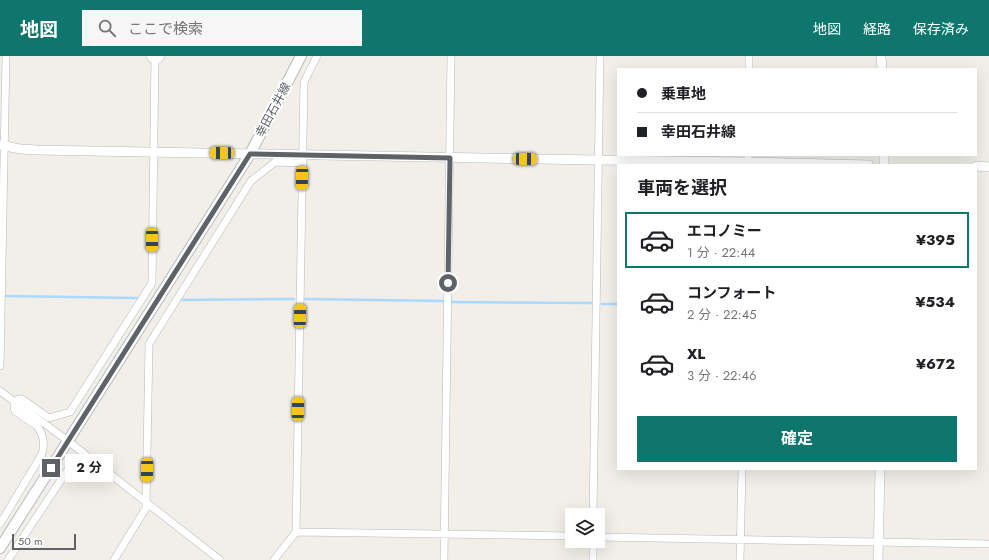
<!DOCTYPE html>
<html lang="ja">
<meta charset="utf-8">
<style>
:root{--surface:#fff;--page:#f6f6f6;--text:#202124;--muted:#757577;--line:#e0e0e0;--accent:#0f766e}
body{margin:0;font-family:Jost,"Noto Sans JP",sans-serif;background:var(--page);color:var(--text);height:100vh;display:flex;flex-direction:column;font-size:15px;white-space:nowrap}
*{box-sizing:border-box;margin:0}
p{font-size:13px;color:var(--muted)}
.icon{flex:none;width:22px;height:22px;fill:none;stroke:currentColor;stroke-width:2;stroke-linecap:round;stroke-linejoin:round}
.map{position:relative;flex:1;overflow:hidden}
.details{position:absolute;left:617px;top:108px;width:360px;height:306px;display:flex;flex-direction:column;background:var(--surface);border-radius:0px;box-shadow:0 4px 16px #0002}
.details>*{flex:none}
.guide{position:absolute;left:617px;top:12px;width:360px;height:88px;border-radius:0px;box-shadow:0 4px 16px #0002;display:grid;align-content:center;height:88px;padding:0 20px;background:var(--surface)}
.fabs{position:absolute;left:565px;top:452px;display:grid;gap:8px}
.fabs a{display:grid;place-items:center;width:40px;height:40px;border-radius:0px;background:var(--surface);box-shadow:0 4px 16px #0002;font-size:20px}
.scale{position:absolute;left:12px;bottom:10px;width:64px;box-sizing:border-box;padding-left:4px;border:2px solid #5f6368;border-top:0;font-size:11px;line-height:14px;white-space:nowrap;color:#5f6368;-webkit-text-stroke:3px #fff;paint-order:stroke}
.end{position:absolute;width:18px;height:18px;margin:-9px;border:5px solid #5f6368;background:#fff;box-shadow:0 0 0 2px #fff}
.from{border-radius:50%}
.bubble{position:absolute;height:28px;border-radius:0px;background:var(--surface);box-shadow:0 4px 16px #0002;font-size:13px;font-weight:700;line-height:28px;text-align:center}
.car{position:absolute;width:12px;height:24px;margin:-12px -6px;border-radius:5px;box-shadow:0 0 3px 1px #0007;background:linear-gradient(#f5c518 24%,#345 0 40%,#f5c518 0 76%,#345 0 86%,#f5c518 0)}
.guide b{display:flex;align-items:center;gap:14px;height:38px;font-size:15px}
.guide b+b{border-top:1px solid var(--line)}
.guide i{width:10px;height:10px;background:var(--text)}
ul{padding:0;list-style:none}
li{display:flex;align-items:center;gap:12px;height:56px;margin:0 8px 6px;padding:0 12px;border:2px solid transparent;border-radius:0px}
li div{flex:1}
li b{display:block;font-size:15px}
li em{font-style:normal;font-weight:700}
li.selected{border-color:var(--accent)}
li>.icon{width:36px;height:36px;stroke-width:1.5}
h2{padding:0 20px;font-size:18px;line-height:48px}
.action{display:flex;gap:8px;margin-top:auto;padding:8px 20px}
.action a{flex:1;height:46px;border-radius:0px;background:var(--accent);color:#fff;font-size:16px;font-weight:700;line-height:46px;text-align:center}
header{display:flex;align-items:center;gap:24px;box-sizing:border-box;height:56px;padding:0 20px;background:var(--accent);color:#fff}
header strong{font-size:19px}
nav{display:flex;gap:22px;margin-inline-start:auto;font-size:14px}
.search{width:280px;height:36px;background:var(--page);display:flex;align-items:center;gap:10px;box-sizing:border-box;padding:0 14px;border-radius:0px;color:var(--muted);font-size:15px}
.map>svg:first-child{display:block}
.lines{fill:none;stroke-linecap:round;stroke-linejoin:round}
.stream{stroke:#aadaff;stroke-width:2.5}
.minor-casing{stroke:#b5b8bc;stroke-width:8}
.tertiary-casing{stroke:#b5b8bc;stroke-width:10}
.secondary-casing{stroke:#b6babf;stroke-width:12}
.minor{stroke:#fff;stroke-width:7}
.tertiary{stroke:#fff;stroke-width:9}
.secondary{stroke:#fff;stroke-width:10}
.route{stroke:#5f6368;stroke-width:5}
.labels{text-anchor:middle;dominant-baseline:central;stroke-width:4;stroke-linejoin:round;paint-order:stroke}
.street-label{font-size:12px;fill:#5f6368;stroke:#fff}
</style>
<header>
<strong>地図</strong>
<div class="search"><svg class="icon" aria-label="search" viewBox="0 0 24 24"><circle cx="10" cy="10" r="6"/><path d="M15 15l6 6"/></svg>ここで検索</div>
<nav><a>地図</a><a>経路</a><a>保存済み</a></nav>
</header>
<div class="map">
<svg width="989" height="504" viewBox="0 0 989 504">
<rect width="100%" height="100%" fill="#f1efe8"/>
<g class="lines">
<!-- stream -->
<path class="stream" d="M5 240 137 242
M305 243 444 245
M180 244 294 243
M452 246 591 247
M602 248H618"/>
<!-- minor casing -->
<g class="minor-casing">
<path id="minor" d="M150 0 151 2 155 5 159 3 161 0
M749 13V0
M748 109V99
M0 310 6 0
M0 335 68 385 220 504
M593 459 600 0
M0 468 42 398C45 388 43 378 37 370L15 355 14 351C14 347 17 342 22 343L49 362 70 356 152 227 155 0
M296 476 572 480
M598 481 989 488
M8 504 67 415 95 406
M114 504 146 452 149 288 251 125 275 106 303 107
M274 504 296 476 304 26 317 0
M444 504 451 0
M593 504V485
M740 504 742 413"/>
</g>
<!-- tertiary casing -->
<g class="tertiary-casing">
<path id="tertiary" d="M881 0 882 13
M0 89 20 93 37 94 599 104 748 106 869 109
M884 99V109
M976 110 989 111
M878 504 880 413"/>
</g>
<!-- secondary casing -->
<g class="secondary-casing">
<path id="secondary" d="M0 492 250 98 301 0"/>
</g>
<!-- minor -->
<use href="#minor" class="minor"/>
<!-- tertiary -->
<use href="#tertiary" class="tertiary"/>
<!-- secondary -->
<use href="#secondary" class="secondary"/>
</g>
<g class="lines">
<!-- route -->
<path class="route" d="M51 412 250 98 450 102 448 227"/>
</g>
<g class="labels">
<!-- street labels -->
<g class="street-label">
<text transform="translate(273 54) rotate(-62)">幸田石井線</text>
</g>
</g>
</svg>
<div class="fabs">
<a><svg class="icon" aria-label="layers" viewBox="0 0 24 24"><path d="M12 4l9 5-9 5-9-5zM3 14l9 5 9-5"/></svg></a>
</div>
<div class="scale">50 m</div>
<i class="end from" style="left:448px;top:227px"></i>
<i class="end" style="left:51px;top:412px"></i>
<div class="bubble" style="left:65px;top:398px;width:48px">2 分</div>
<i class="car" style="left:222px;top:97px;rotate:271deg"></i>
<i class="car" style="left:525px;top:103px;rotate:91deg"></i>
<i class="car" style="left:302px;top:122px;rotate:181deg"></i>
<i class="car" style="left:152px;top:184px;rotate:180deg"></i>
<i class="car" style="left:300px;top:260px;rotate:1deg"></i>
<i class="car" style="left:298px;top:353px;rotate:1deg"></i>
<i class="car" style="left:147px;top:414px;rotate:181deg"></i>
<div class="guide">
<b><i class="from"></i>乗車地</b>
<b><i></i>幸田石井線</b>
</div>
<section class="details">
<h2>車両を選択</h2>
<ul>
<li class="selected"><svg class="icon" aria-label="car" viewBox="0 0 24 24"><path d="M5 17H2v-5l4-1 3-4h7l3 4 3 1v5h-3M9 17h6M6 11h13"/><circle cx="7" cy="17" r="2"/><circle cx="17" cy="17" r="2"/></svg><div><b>エコノミー</b><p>1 分 · 22:44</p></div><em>¥395</em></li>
<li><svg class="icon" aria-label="car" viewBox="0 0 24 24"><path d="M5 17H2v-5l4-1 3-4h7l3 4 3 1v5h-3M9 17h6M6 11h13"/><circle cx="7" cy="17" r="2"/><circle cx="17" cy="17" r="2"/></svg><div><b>コンフォート</b><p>2 分 · 22:45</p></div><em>¥534</em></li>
<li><svg class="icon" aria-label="car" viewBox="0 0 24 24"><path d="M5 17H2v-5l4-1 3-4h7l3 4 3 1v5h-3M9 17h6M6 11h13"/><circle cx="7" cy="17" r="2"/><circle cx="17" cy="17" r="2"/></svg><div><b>XL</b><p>3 分 · 22:46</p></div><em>¥672</em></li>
</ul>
<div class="action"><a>確定</a></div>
</section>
</div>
